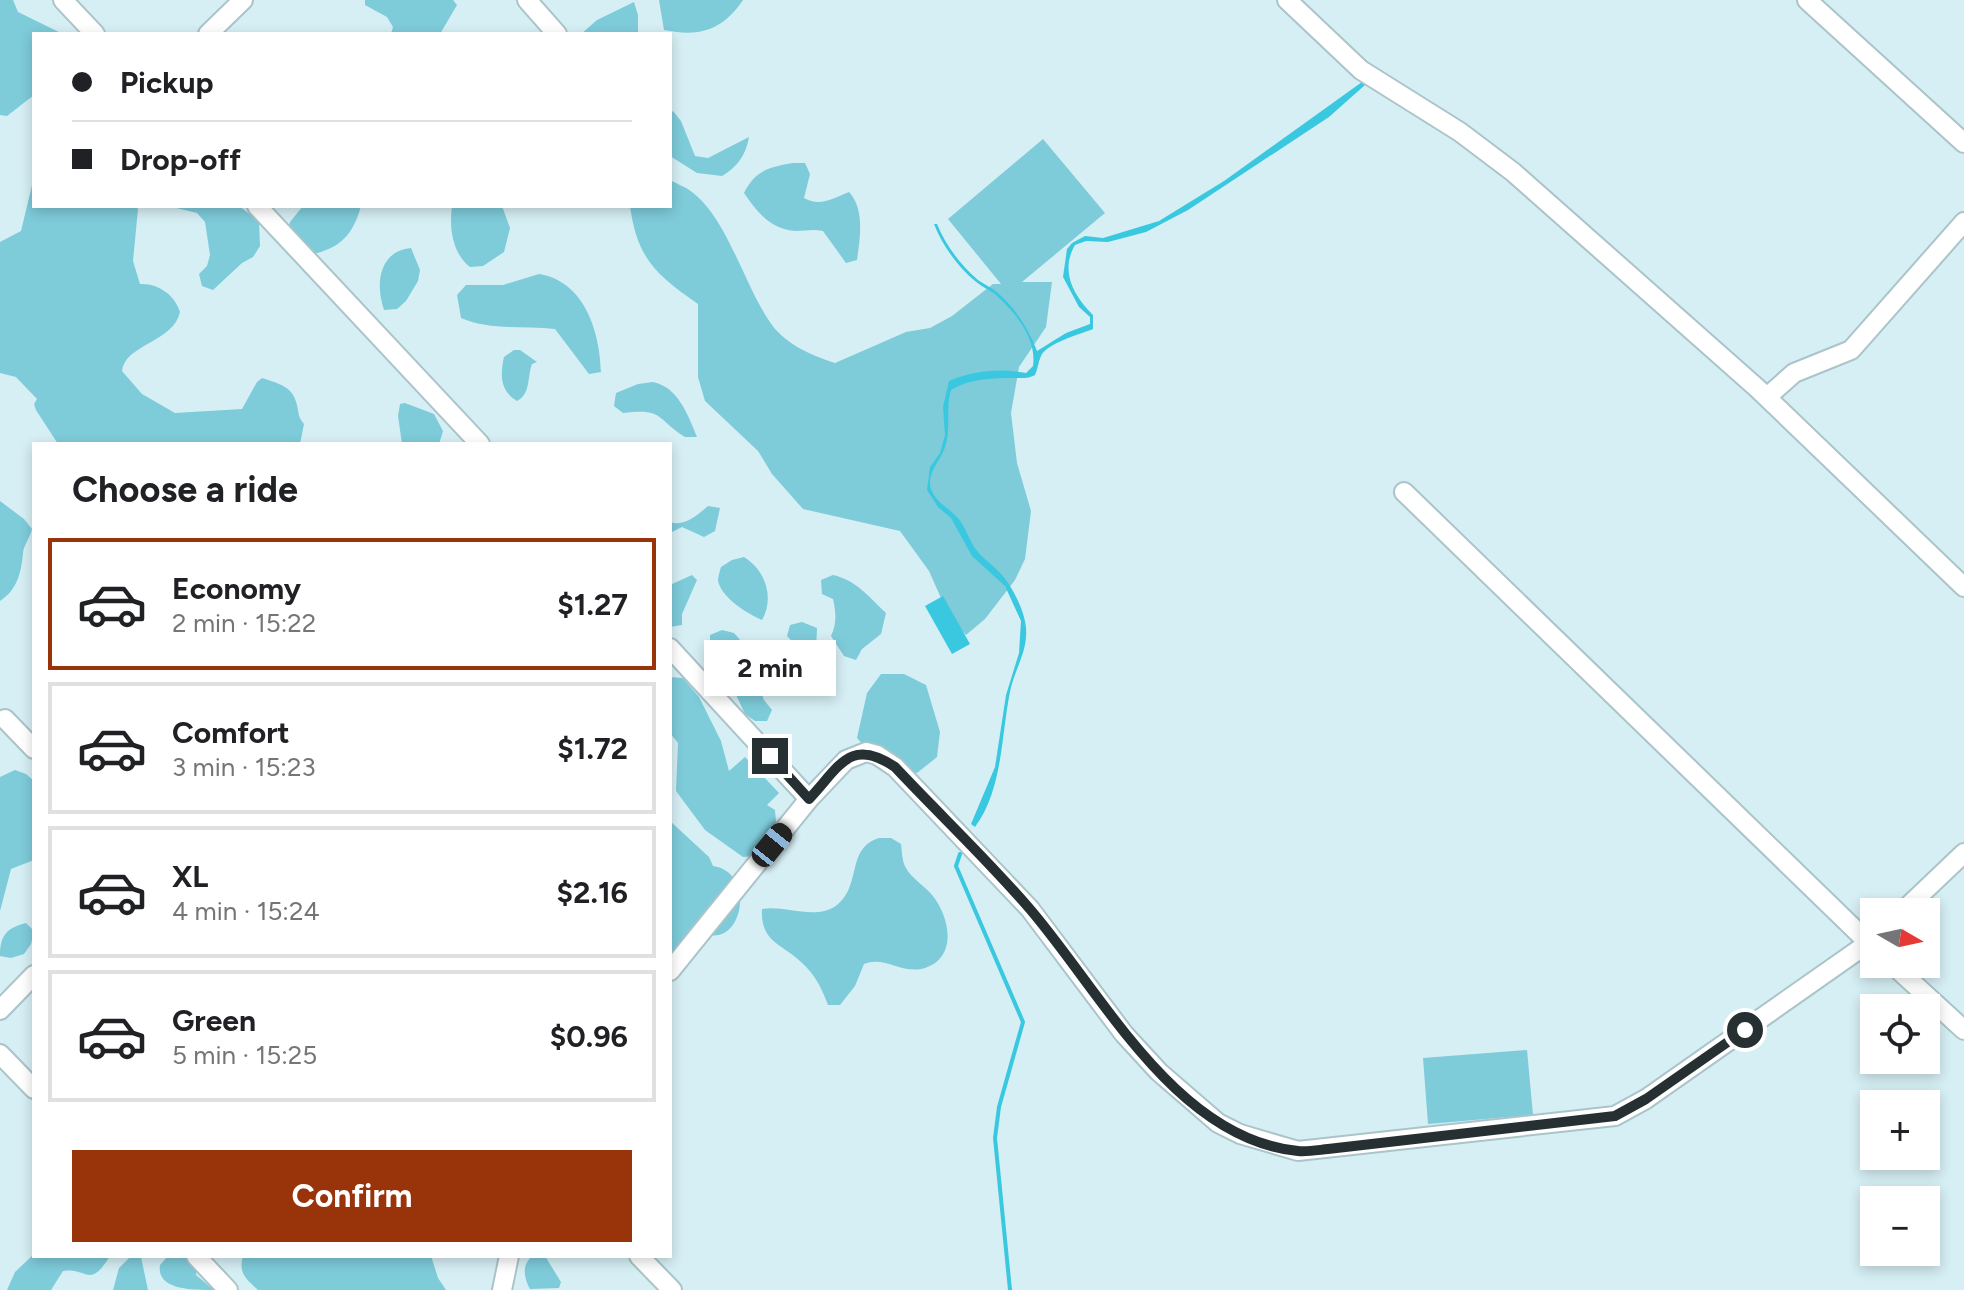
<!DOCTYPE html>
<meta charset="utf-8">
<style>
:root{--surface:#fff;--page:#f6f6f6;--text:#202124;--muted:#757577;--line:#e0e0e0;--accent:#99330a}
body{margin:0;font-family:Figtree,sans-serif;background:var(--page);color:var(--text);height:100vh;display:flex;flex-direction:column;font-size:30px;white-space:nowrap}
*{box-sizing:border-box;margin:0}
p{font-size:26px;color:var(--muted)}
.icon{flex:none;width:44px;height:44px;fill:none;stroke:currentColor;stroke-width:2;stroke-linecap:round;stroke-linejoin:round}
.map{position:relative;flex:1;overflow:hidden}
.side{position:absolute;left:32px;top:442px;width:640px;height:816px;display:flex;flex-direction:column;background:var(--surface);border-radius:0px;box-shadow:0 4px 12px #0003}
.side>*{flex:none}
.top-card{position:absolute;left:32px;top:32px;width:640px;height:176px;border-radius:0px;box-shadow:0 4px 12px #0003;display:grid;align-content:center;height:176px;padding:0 40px;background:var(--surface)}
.needle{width:52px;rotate:99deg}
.fabs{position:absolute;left:1860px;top:898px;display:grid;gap:16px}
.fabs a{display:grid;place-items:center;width:80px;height:80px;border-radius:0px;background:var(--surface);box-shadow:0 4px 12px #0003;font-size:40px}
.end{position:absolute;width:36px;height:36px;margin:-18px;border:10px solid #263032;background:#fff;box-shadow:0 0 0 4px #fff}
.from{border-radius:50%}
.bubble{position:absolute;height:56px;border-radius:0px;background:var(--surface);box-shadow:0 4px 12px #0003;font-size:26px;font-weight:700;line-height:56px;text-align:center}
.car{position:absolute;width:24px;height:48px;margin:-24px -12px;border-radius:10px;box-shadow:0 0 6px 2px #0007;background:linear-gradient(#222 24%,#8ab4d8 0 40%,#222 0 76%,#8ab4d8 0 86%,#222 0)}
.top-card b{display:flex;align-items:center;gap:28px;height:76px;font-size:30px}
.top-card b+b{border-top:2px solid var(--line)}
.top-card i{width:20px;height:20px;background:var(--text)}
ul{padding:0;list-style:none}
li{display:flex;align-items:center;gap:24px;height:132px;margin:0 16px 12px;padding:0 24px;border:4px solid var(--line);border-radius:0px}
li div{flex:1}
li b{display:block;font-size:30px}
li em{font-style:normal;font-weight:700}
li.selected{border-color:var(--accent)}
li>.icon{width:72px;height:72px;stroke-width:1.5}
h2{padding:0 40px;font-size:36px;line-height:96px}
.primary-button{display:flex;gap:16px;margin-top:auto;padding:16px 40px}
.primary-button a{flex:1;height:92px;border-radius:0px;background:var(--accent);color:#fff;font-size:32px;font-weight:700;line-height:92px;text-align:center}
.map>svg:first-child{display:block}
.green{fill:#7ecbda}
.water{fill:#39c8e0}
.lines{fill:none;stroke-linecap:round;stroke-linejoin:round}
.stream{stroke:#39c8e0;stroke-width:4}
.minor-casing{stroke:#abc4c9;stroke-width:22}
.minor{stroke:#fff;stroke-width:18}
.route{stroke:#263032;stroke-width:10}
</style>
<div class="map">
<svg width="1964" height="1290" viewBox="0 0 1964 1290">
<rect width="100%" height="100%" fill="#d6eff4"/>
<!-- green -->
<path class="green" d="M0 0H13L18 12 63 34H34V95L7 116 0 115Z
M365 0H453L457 5 440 34H391L393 27 387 17 365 5Z
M659 0H743C722 31 699 37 664 30Z
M634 2 638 15V34H581L597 20Z
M673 111 681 121 695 156 708 158 749 137C746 155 737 167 722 176L697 173 670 156V113Z
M1043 139 1105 213 1022 282H1052L1046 327 1019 367 1011 413 1017 463 1031 511 1025 559 1015 580 985 619 966 635 949 616 929 571 900 531 803 509 772 474 758 451 705 401 698 377V304C656 275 637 258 630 206H670V180C677 184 686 187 692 192 728 219 745 288 772 325 787 345 811 355 835 363L906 332 930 328 952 316 993 284H1001L948 219Z
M793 163H805L810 174 804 198C820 207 832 199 849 192 865 209 860 238 857 260L846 263 823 231C813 229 805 231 796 231 771 230 757 212 744 193 755 170 770 167 793 163Z
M34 177V206H136L138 209 133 261 140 284C158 283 175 295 180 312 174 342 125 344 122 371L142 394 175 413 242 409 257 382 262 378C279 384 293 386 297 405 299 414 298 417 304 424L300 444H58L36 410 34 404 37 399 16 377 0 373V242L21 231Z
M168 206H239L259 221 260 246 253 257 242 263 213 290 202 286 199 274 207 266 210 255 205 222 197 213Z
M303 206H361C351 243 332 252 297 257L287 236 290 222Z
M452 206H502L510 228 504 252 483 266 470 267C452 253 449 227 452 206Z
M411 248 420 270 418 281 406 301 397 309 384 310C375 284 379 251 411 248Z
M539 274C584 281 600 331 601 372L589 374 555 329C524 325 491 331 461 318L457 295 466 285H503Z
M514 350H520L537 362 532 364C527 377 531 394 517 401 500 391 500 375 504 357Z
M653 382C678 387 688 415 697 437H685C655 418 664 408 623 413L614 406 616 393 638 384Z
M405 403 434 414 443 431 439 444H402L398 416 400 404Z
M0 501 24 519 32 529C30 538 23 546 23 554 21 573 17 590 0 601Z
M708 506 720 508 715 531 704 537 682 527 670 533V522C685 527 697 515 708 506Z
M744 557C765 570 775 597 762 620 748 614 720 597 718 580 718 578 720 570 721 567L732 560Z
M692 575 697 580 682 614V625L670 627V585Z
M833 575C856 580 869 597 886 613L881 634 862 649 856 660 844 656 831 636C837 623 836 613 833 599L822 594 821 580Z
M802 622 817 628 816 651 805 655 787 636 790 625Z
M722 630 734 633 742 642 743 653 752 668 764 700 772 710 767 721H755L745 714 729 680 710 648V635Z
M881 674H904L926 685 940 732 937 757 917 773C891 766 875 758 857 738L867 693Z
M670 677 683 678 699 697 721 741 729 771 745 757 779 793 767 805 775 810 777 834 766 855 743 857 705 830 676 791 678 743 670 733Z
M15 770 26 774 34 781V860L11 869 0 911V777Z
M670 821 709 857 713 866C749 871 746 924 722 934 714 937 705 935 697 935L670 975Z
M879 838H891L901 844C902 851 902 862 906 868 911 878 925 886 932 895 950 917 958 957 925 968 902 975 885 955 864 964L855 986 840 1005H828C822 989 815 974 801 962 782 944 760 942 762 909 786 905 816 921 837 905 862 885 846 848 879 838Z
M26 923 34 931 31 944 24 954 11 958 0 956C0 936 6 928 26 923Z
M1527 1050 1533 1115 1428 1124 1423 1058Z
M34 1254V1256H110C89 1290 88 1267 63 1271L51 1290H7L15 1272Z
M131 1256 141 1257 148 1290H113L119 1268Z
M168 1256H202L197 1266 196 1275 214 1290C192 1290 156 1290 160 1265Z
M243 1256H431L438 1278 446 1290H258C246 1279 238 1273 243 1256Z
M533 1256H545L561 1282 559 1288 530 1289C524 1278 521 1264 533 1256Z"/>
<!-- water -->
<path class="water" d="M1362 82 1365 85 1329 117 1188 210 1146 232 1108 242 1086 241 1075 245C1060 271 1073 295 1093 315V329C1081 334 1047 343 1041 356 1038 362 1038 369 1035 375 1027 379 1024 378 1016 378 993 378 971 378 951 390 945 410 952 430 944 450 939 462 926 475 931 489 935 501 948 508 956 516 966 526 969 542 978 552 988 563 1000 570 1008 583 1016 595 1025 613 1026 628 1028 652 1014 670 1010 692 1001 736 1003 789 975 827L971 824 995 767 1006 695 1019 653 1021 621 1005 586 972 556 951 518 938 507 927 490 930 467 940 453 945 435 943 407 949 381C972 371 1001 368 1026 373L1033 366C1037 339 1016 313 996 295 990 290 982 287 975 281 958 267 942 245 934 224H937C945 244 961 266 978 280 985 285 993 288 999 294 1017 310 1029 330 1037 351L1066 333 1090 324V317L1079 307 1063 277 1067 249 1072 243 1085 236 1103 238 1159 221 1224 181Z
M943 596 970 644 952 654 925 606Z"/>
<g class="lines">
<!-- stream -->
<path class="stream" d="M960 854 956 866 1023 1022 999 1107 995 1138 1010 1290"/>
<!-- minor casing -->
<g class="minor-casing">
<path id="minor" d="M63 0 95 34
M527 0 557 34
M1287 0 1361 70 1460 132 1513 172 1757 388 1964 587
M1807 0 1964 143
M208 34 243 0
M257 206 480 444
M1767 397 1794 373 1851 350 1964 222
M1404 492 1874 948
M670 648 809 799
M5 719 34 749
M1902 912 1964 853
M1892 964 1964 1030
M670 971 809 799 846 760 866 752 877 755 895 767 1030 909 1124 1034 1159 1072 1218 1123 1240 1134 1298 1151 1615 1116 1646 1099 1874 939
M0 1010 34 975
M0 1054 34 1089
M196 1256 228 1290
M639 1256 672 1290
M502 1290 509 1256"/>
</g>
<!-- minor -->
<use href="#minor" class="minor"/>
</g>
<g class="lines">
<!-- route -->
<path class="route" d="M770 756 809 799C840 766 850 737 895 767 939 814 987 859 1029 908 1101 991 1175 1139 1298 1151 1307 1152 1318 1150 1328 1149L1615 1116 1646 1099 1745 1030"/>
</g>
</svg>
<div class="fabs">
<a><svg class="needle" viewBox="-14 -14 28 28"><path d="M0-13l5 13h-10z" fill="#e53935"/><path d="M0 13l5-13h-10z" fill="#757577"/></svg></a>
<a><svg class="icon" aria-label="locate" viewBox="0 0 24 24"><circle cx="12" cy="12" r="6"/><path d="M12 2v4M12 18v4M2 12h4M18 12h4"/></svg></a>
<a>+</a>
<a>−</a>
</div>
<i class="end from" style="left:1745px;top:1030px"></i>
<i class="end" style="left:770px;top:756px"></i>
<div class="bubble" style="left:704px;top:640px;width:132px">2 min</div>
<i class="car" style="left:772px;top:845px;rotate:39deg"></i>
<div class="top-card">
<b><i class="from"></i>Pickup</b>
<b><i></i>Drop-off</b>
</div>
<section class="side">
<h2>Choose a ride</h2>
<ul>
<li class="selected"><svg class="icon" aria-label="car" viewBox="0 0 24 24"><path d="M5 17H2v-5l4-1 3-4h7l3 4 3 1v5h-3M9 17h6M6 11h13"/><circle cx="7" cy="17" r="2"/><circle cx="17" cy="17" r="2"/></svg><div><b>Economy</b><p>2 min · 15:22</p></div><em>$1.27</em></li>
<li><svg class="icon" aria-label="car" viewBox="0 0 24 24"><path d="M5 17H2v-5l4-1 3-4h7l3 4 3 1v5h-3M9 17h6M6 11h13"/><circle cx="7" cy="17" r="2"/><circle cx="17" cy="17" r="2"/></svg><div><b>Comfort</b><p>3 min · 15:23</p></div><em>$1.72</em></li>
<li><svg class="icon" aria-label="car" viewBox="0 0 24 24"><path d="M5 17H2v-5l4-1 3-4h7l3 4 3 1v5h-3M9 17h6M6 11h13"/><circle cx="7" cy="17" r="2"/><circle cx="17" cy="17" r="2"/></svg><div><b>XL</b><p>4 min · 15:24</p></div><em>$2.16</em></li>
<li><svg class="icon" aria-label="car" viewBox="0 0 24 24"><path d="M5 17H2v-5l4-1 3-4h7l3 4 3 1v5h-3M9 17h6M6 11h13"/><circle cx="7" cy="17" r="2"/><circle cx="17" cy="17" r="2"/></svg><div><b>Green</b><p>5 min · 15:25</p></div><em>$0.96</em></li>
</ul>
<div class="primary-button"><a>Confirm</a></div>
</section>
</div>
